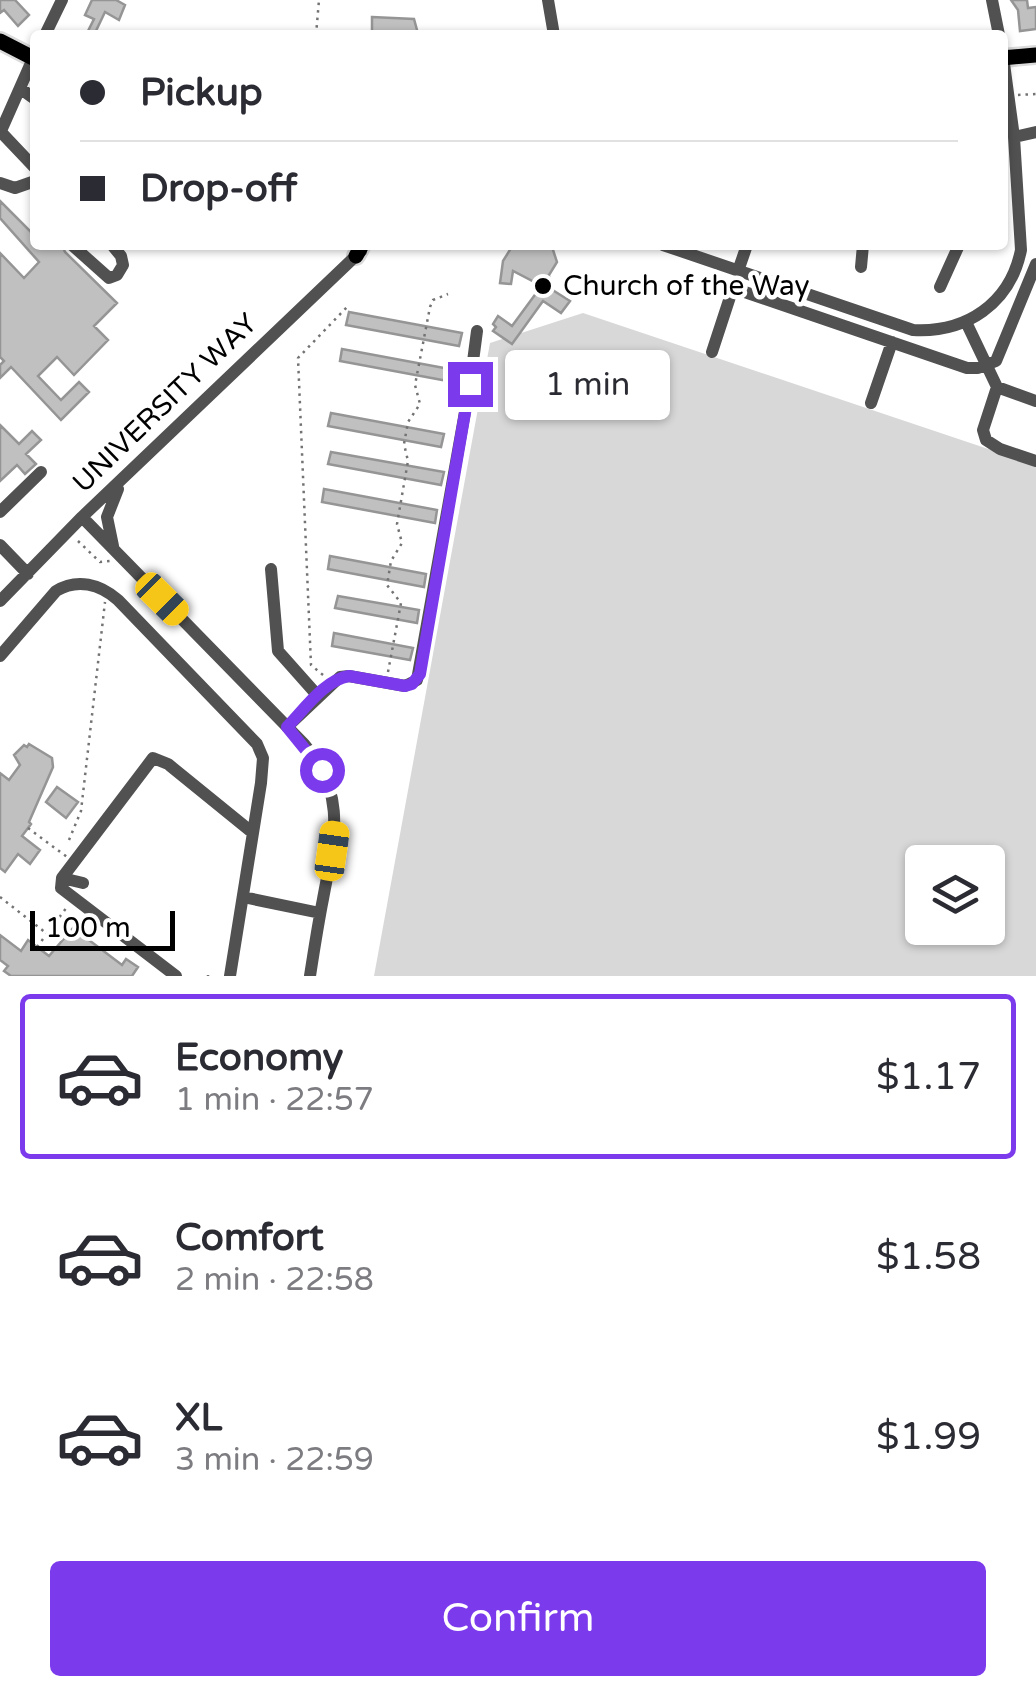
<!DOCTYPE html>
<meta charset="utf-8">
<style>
:root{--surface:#fff;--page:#f2f2f3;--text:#2b2b33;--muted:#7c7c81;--line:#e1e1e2;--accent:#7c3aed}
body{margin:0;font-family:"Varela Round",sans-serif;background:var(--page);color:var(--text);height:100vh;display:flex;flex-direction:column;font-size:38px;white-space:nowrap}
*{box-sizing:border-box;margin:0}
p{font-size:32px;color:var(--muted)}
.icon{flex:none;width:55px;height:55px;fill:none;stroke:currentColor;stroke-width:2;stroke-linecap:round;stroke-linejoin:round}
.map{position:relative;height:976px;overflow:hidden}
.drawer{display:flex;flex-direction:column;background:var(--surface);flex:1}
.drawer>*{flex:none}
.guide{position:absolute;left:30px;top:30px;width:978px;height:220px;border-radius:10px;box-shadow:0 2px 8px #0004;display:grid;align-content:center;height:220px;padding:0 50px;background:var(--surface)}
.buttons{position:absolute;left:905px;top:845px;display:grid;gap:20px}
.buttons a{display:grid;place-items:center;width:100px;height:100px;border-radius:10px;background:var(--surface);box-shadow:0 2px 8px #0004;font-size:50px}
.scale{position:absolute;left:30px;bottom:25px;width:145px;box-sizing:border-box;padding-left:10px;border:5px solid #000;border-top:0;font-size:28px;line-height:35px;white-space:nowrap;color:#000;-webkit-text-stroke:8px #fff;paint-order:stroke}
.end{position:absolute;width:45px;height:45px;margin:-22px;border:12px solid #7c3aed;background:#fff;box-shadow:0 0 0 5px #fff}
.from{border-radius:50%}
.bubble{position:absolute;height:70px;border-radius:10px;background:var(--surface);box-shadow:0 2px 8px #0004;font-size:32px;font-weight:600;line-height:70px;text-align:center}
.car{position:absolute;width:30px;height:60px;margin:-30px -15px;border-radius:12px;box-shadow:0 0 8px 2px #0007;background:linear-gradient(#f5c518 24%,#345 0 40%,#f5c518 0 76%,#345 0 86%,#f5c518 0)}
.guide b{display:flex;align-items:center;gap:35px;height:95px;font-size:38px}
.guide b+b{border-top:2px solid var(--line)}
.guide i{width:25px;height:25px;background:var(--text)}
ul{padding:18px 0 0;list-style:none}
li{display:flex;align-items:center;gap:30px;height:165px;margin:0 20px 15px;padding:0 30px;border:5px solid transparent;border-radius:10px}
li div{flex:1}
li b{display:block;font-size:38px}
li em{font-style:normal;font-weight:600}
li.active{border-color:var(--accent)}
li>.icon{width:90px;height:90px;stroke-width:1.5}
.button{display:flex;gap:20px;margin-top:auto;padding:20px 50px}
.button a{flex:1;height:115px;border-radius:10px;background:var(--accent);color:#fff;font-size:40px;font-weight:600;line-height:115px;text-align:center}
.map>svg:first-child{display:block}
.green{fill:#d8d8d8;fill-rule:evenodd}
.building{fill:#c0c0c0;stroke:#959595;stroke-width:2.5}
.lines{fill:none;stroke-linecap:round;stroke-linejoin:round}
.major-casing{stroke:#dbdbdb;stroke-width:20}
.path{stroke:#737373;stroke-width:2.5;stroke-dasharray:2.5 5;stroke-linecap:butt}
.minor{stroke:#515151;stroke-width:12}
.major{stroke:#000;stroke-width:15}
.route{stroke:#7c3aed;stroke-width:12}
.poi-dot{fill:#000;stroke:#fff;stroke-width:4}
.labels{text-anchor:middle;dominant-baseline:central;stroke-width:9;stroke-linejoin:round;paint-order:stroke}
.poi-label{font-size:28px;fill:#000;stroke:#fff;text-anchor:start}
.street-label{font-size:28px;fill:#000;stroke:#fff}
</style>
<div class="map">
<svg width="1036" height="976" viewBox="0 0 1036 976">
<rect width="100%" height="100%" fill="#fff"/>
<!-- green -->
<path class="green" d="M583 313 1036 465V976H374L490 343ZM922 862H988V928H922Z"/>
<!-- building -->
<path class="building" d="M0 0H15L29 15 18 26 4 10 0 13Z
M92 0H116L125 5 119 20 105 12 94 35H86L94 19 85 15Z
M1011 0H1027L1028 8 1036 7V29L1020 31 1018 10Z
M372 17 414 19 417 30 414 35H372Z
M0 201 35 236V245H62L65 252 117 303 94 326 108 340 74 375 57 357 38 376 61 400 79 382 89 392 61 420 11 367 0 378V365L4 361 0 357V253L24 278 39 262 0 218Z
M513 245H557L553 250 557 262 549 275 551 289 570 301 561 313 543 301 512 344 493 331 496 327 493 324 498 316 512 326 537 292 534 290 538 284 513 271 511 284 500 283 503 261Z
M349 312 462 333 459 346 346 325Z
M342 349 455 370 453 382 340 361Z
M331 413 444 434 441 447 328 426Z
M0 425 19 444 32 431 41 440 26 454 36 464 25 474 17 465 0 481Z
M331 452 444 472 441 485 328 464Z
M324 489 437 510 435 523 322 502Z
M330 556 426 574 424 587 328 569Z
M338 596 419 610 417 623 335 608Z
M334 633 413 648 410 660 332 646Z
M29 744 52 758 53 767 29 822 31 824 22 836 40 850 30 864 18 854 5 872 0 868V773L9 780 20 765 14 755 24 745 27 747Z
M57 787 78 802 66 818 46 802Z
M73 928 122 965 126 959 138 967 132 976H11L4 971 8 966 0 960V935L21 951 28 940 49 956Z"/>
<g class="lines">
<!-- major casing -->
<g class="major-casing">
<path id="major" d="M0 41 35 59
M1002 58 1036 55
M356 256 362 245"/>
</g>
<!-- path -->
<path class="path" d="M316 35 319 0
M1018 95 1036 94
M78 541 100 562 110 561
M388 672 401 603 387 585 391 561 402 543 397 524 408 461 404 444 408 422 420 404 415 385 430 307 433 300 448 294
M323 675 311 665 298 358 347 307
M28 828 67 857
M69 840 81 811 105 602
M0 897 46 933
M37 947 67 907
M208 975V976"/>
<!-- minor -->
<path class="minor" d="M548 0 554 35
M992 0 999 35
M45 35 62 0
M21 89 35 99
M1 132 35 168
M0 133 35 54
M1014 137 1036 132
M0 183 15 188 35 181
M72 245 109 278 117 275 123 265 121 256 112 245
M663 245 913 330C966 333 1010 304 1021 250L1014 137 1002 49
M861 267 863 245
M738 271 747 245
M940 287 959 245
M966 322 997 387 983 430 986 440 1000 449 1036 461
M712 352 731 294 736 289 967 368H978L996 361 1036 264
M997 387 1036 401
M871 403 892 342
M0 512 41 472
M82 517 304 744C348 795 334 839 323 899 318 924 314 950 310 976
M0 545 28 574
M113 546 107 517 118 489
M271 569 278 651 318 696
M0 601 82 517 361 251
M0 656 56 591C77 578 100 584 118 600L257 744 263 758 261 783 230 976
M287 727 340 677 349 676 405 686 417 680 470 384 477 331
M62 878 83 883
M243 897 320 913
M176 976 61 888 62 878 153 758 168 764 253 833"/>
<!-- major -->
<use href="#major" class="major"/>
</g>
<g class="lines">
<!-- route -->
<path class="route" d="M322 770 287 727C304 710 324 680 349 676L405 686 412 684 420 674 470 384"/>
</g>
<!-- markers -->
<circle class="poi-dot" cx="543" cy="286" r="10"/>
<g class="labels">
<!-- poi labels -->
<g class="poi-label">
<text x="563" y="286">Church of the Way</text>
</g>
<!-- street labels -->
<g class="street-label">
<text transform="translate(165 403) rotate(-44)">UNIVERSITY WAY</text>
</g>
</g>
</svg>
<div class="buttons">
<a><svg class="icon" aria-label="layers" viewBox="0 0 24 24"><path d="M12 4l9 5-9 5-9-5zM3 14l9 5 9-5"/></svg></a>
</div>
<div class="scale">100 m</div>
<i class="end from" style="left:322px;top:770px"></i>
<i class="end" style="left:470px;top:384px"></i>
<div class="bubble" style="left:505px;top:350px;width:165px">1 min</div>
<i class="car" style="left:162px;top:599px;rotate:135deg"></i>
<i class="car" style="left:332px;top:851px;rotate:8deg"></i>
<div class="guide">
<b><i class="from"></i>Pickup</b>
<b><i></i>Drop-off</b>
</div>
</div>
<section class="drawer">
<ul>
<li class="active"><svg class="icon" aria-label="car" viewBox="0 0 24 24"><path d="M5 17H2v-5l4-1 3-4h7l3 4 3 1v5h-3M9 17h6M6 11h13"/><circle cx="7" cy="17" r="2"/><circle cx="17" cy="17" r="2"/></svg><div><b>Economy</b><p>1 min · 22:57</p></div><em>$1.17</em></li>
<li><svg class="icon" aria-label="car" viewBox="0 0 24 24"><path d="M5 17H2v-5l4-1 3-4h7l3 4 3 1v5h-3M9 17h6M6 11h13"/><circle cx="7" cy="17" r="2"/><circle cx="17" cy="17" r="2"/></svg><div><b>Comfort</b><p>2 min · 22:58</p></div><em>$1.58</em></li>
<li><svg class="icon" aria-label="car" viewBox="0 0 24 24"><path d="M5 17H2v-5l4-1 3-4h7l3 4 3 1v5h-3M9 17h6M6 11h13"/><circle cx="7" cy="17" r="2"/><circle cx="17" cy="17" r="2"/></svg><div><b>XL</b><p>3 min · 22:59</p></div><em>$1.99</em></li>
</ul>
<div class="button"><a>Confirm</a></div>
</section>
